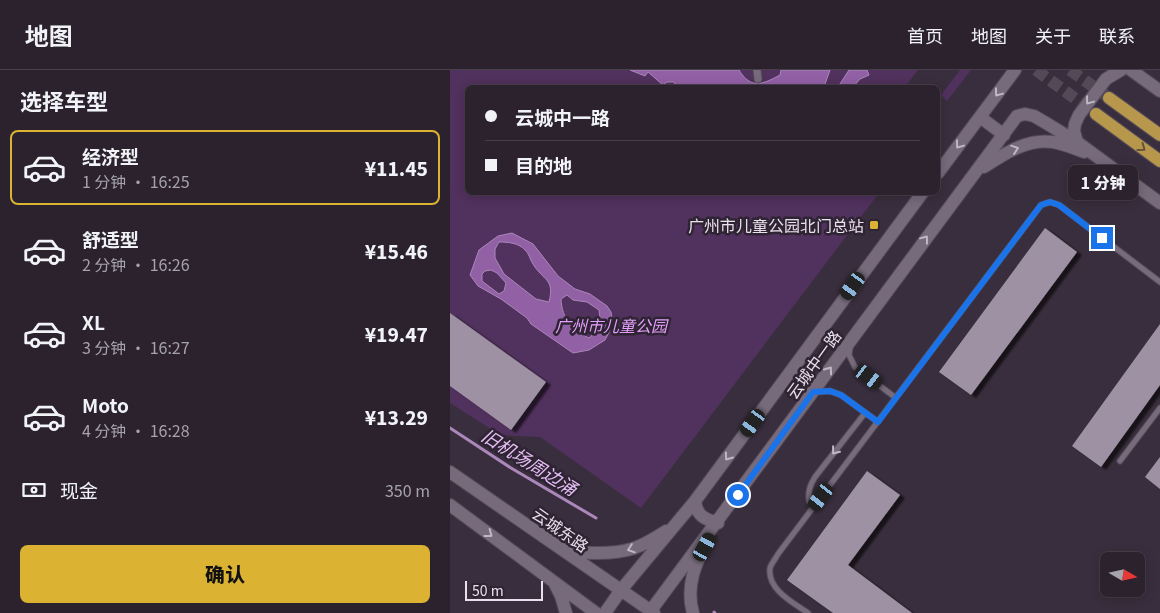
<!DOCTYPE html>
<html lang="zh">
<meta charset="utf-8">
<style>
:root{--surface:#2b222e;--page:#332a36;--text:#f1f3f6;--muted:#a6a4aa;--line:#473f4a;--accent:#dcb233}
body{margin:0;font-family:Georgia,"Noto Sans SC",serif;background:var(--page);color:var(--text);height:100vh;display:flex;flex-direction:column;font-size:19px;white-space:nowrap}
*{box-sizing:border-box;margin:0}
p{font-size:16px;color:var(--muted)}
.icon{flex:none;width:28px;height:28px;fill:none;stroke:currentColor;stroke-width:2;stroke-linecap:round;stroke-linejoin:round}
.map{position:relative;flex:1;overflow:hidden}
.side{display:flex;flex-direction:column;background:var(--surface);width:450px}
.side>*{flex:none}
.guide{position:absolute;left:15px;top:15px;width:475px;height:110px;border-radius:8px;box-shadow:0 2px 12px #0003,0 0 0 1px var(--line);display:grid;align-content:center;height:110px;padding:0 20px;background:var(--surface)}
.needle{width:32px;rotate:99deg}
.tools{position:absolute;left:650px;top:482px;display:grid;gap:10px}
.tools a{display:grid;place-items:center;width:45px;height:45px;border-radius:8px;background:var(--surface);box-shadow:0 2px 12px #0003,0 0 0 1px var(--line);font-size:25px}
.scale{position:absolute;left:15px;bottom:12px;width:78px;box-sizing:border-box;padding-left:5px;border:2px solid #e8e1eb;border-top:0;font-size:14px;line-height:18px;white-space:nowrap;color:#e8e1eb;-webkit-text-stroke:4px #2f2433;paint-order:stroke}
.end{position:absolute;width:22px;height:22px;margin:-11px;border:6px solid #1a73e8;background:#fff;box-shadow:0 0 0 2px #fff}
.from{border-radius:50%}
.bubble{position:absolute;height:35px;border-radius:8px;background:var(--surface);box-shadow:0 2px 12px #0003,0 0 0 1px var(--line);font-size:16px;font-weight:800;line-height:35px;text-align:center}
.car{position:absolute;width:15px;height:30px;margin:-15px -8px;border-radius:6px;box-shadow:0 0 4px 1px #0007;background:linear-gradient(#222 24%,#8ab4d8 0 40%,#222 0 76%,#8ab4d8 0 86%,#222 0)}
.guide b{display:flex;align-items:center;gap:18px;height:48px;font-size:19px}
.guide b+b{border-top:1px solid var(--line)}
.guide i{width:12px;height:12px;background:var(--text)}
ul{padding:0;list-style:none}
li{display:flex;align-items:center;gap:15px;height:75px;margin:0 10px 8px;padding:0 10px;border:2px solid transparent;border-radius:8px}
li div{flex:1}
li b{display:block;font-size:19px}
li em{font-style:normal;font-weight:800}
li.current{border-color:var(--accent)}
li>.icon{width:45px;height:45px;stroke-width:1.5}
h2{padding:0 20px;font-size:22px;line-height:60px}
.pay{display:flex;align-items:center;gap:12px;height:55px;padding:0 20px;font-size:19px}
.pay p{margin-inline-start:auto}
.cta{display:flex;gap:10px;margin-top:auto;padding:10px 20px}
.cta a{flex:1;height:58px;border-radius:8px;background:var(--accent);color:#111;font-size:20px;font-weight:800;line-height:58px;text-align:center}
header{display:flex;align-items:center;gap:30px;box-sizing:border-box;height:70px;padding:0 25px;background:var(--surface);border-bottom:1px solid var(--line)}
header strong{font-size:24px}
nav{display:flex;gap:28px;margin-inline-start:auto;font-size:18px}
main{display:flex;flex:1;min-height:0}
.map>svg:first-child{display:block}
.green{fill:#51315d}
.water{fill:#9260a5;stroke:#ac87ba;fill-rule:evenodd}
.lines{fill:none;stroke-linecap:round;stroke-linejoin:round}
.stream{stroke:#ac87ba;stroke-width:3}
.building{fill:#9e91a3;filter:url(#shadow)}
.primary-tunnel{stroke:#534957;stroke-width:12;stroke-dasharray:12 6;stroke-linecap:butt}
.service-casing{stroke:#544b58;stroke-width:7}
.pedestrian-casing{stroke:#544b58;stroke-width:9}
.secondary-casing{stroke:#544b58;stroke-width:14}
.primary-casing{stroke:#544b58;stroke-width:14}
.service{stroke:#766a7b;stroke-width:5}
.pedestrian{stroke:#766a7b;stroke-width:7}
.secondary{stroke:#766a7b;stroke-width:12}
.primary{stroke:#b7974c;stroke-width:12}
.oneway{stroke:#c0b7c4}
.oneway2{stroke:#65523d}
.route{stroke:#1a73e8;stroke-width:6}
.poi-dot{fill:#dcb233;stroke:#2f2433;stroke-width:2}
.labels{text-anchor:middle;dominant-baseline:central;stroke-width:5;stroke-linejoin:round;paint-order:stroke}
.poi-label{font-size:16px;fill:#e8e1eb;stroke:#2f2433;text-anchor:end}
.park-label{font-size:16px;font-style:italic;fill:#e49ffe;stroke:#2f2433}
.street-label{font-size:16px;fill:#e8e1eb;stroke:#2f2433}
.water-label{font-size:18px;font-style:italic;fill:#e6bef6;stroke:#2f2433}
</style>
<header>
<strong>地图</strong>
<nav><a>首页</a><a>地图</a><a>关于</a><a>联系</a></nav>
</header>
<main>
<section class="side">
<h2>选择车型</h2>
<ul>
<li class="current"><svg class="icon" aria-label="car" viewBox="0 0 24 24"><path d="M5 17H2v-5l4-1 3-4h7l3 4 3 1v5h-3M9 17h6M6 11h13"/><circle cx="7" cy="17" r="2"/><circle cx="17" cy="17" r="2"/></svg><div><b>经济型</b><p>1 分钟 · 16:25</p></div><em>¥11.45</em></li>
<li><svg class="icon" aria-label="car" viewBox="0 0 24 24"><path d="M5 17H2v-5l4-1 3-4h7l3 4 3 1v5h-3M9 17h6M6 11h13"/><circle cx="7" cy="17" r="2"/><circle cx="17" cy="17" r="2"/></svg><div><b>舒适型</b><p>2 分钟 · 16:26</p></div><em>¥15.46</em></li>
<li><svg class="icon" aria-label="car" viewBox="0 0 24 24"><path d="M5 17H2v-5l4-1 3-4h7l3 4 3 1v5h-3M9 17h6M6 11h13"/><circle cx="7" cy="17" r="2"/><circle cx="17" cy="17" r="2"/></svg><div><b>XL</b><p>3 分钟 · 16:27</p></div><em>¥19.47</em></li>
<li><svg class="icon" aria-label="car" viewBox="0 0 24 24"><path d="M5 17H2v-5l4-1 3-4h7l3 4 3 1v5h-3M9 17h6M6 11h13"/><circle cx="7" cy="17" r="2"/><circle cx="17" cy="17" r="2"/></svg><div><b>Moto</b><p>4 分钟 · 16:28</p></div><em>¥13.29</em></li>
</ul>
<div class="pay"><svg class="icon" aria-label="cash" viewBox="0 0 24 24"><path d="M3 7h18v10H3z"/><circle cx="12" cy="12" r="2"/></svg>现金<p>350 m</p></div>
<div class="cta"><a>确认</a></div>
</section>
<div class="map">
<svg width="710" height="543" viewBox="0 0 710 543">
<defs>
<filter id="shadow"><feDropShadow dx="5" dy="3" stdDeviation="1" flood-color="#0009"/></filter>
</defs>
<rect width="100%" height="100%" fill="#392e3d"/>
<!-- green -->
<path class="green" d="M0 0H468L454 18H18V122L429 123 191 438 90 367 50 365 0 333Z
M510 0H521L497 31 491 25Z"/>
<!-- water -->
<path class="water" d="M180 0H289C301 20 313 14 330 5L331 0H380L374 17 227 18 224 12H217L213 15 198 2 195 6Z
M399 0H417L419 5 410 9 403 17H388Z
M62 163 83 174 108 206 125 219 140 224 157 236 161 242 163 255 155 270 139 280 123 283 81 254 77 248 51 229 28 216 20 205 29 180 48 166ZM49 172C58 172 69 173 75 180 79 183 80 190 83 194 93 211 105 208 99 232L86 229 54 204 45 188V179ZM41 200 47 203 56 213 54 221 49 224 32 211V204L35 201ZM117 225 123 230 137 232 149 240 151 257 139 268C122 260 112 249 111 229Z"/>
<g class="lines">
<!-- stream -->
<path class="stream" d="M0 358 61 398 146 448
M264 542 265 543"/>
</g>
<!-- building -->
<path class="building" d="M595 158 627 182 521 325 489 302Z
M0 243 96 312 61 360 0 316Z
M710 254V315L651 397 622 376Z
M710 387V419L695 407Z
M417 401 450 425 398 495 462 543H383L337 510Z"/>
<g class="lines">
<!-- primary-tunnel -->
<path class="primary-tunnel" d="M586 0 645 43
M620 0 659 28"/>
<!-- service casing -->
<g class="service-casing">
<path id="service" d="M400 278 399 285 405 297 446 328
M366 322 380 321 391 325 428 352
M670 391 710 338
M359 431C358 421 360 415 365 407L415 343
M358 543C344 533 317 520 320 498 321 494 326 488 328 484L591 135 600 132 609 135 710 212"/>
</g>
<!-- pedestrian casing -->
<g class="pedestrian-casing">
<path id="pedestrian" d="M307 0 308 9"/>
</g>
<!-- secondary casing -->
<g class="secondary-casing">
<path id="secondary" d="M681 0 710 21
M530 47 554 65
M627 72 624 61 625 54 629 45 656 9 671 0
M534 97C554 84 577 68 603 72 613 74 624 78 634 82
M488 103 565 0
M0 402 204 543
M245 431C247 446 254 449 268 453
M0 435 146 543
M116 480C126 483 137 483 147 483 178 483 190 478 216 461
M105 514 111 526 116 543
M155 543 171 520 245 431 473 122
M199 543 567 46 575 44 584 46 596 53 627 72 710 133
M243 543C237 522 242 501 252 482"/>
</g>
<!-- primary casing -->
<g class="primary-casing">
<path id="primary" d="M659 28 710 65
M646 44 710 91"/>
</g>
<!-- service -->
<use href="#service" class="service"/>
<!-- pedestrian -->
<use href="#pedestrian" class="pedestrian"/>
<!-- secondary -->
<use href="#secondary" class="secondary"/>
<!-- primary -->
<use href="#primary" class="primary"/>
</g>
<!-- one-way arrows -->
<defs><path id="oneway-chevron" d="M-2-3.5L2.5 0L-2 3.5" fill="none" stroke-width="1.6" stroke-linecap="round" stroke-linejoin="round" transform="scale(1.25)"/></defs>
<g class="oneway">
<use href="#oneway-chevron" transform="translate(548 23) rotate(127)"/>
<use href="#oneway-chevron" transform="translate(639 31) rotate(127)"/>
<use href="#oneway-chevron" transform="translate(509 75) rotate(127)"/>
<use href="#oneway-chevron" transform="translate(565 79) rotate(-19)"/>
<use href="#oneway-chevron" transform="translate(475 169) rotate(-53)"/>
<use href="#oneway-chevron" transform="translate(379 300) rotate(-54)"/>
<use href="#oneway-chevron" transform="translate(385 381) rotate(128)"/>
<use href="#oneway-chevron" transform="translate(278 387) rotate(126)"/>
<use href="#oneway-chevron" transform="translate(39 464) rotate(37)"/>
<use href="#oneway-chevron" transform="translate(181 479) rotate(161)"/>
</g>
<use class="oneway2" href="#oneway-chevron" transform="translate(692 78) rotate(36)"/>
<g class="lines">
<!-- route -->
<path class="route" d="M288 425 363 322 380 321 391 325 428 352 591 135 600 132 609 135 652 168"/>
</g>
<!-- markers -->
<rect class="poi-dot" x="419" y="150" width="10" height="10" rx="2.5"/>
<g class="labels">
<!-- poi labels -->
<g class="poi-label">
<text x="414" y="155">广州市儿童公园北门总站</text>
</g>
<!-- park labels -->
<g class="park-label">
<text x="161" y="255">广州市儿童公园</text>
</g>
<!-- street labels -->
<g class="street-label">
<text transform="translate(363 294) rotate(-54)">云城中一路</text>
<text transform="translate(111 459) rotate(35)">云城东路</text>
</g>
<!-- water labels -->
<g class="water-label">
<text transform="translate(80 391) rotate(32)">旧机场周边涌</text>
</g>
</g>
</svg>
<div class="tools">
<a><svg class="needle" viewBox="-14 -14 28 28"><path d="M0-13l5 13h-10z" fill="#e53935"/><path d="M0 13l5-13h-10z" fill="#a6a4aa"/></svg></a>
</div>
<div class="scale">50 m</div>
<i class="end from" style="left:288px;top:425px"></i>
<i class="end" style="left:652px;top:168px"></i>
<div class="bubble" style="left:618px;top:95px;width:70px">1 分钟</div>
<i class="car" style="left:403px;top:216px;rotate:216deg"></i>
<i class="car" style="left:419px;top:307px;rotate:127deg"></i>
<i class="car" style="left:303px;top:353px;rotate:216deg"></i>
<i class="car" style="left:371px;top:427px;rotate:217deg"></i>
<i class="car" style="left:255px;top:477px;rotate:29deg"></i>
<div class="guide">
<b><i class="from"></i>云城中一路</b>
<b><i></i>目的地</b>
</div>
</div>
</main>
